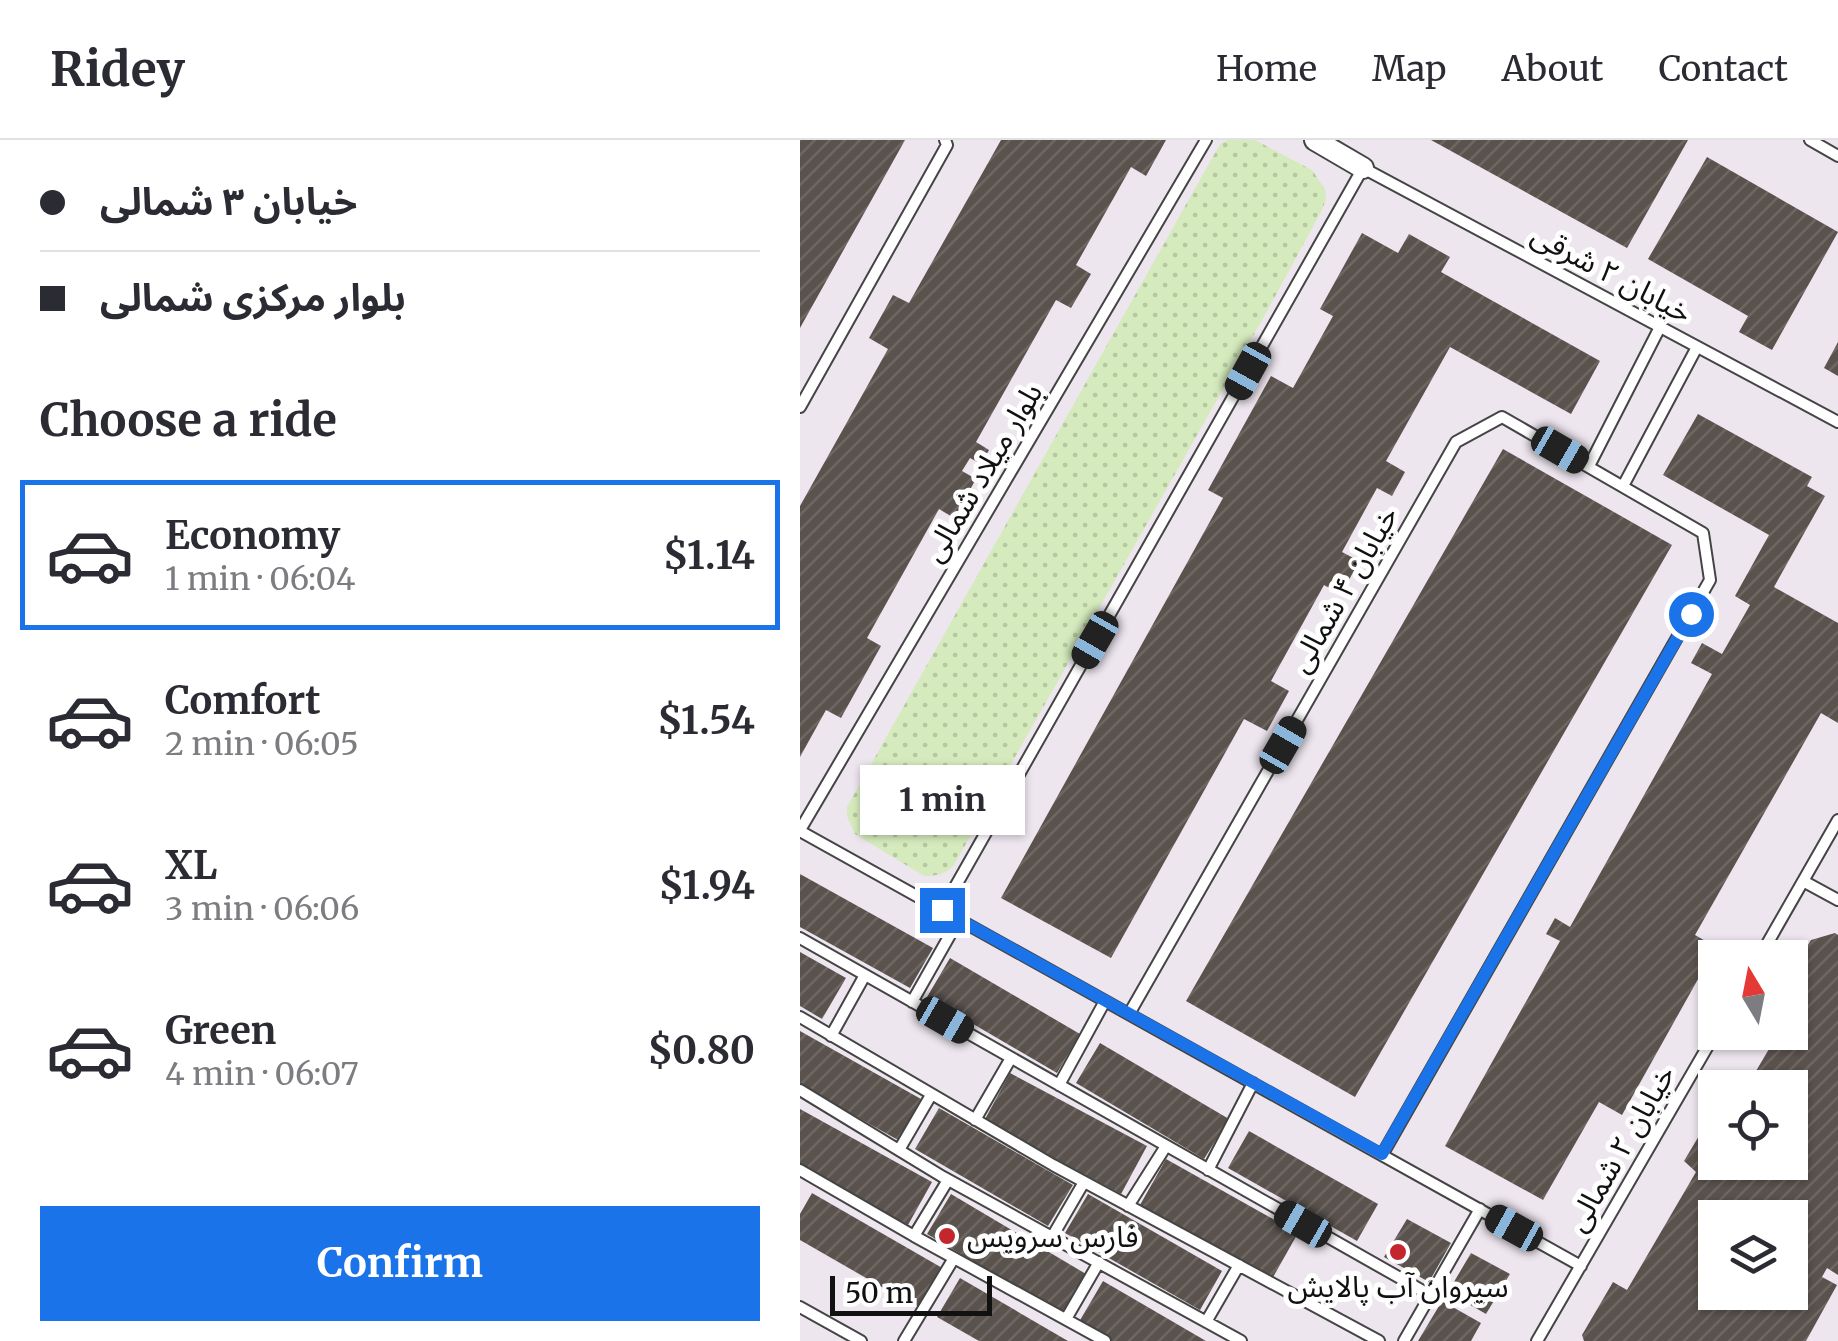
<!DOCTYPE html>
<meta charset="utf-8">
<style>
:root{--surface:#fff;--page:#f7f7f7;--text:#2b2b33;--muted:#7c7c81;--line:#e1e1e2;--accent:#1a73e8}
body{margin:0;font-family:Merriweather,"Noto Sans Arabic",serif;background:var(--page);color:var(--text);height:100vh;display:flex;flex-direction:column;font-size:38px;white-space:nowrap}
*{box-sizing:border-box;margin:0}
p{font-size:32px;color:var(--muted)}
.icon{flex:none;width:55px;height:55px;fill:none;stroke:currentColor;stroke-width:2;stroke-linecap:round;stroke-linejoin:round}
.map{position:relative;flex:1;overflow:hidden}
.drawer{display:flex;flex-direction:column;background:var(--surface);width:800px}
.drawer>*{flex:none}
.guide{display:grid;align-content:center;height:220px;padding:0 40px;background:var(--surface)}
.needle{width:65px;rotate:350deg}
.buttons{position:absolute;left:898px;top:800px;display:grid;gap:20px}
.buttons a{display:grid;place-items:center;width:110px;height:110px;border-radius:0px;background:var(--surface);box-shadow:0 2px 8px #0004;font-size:50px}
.scale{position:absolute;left:30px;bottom:25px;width:162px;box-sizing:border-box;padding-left:10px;border:5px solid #111;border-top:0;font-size:28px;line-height:35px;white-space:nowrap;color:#111;-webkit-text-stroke:8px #fff;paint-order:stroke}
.end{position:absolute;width:45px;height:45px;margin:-22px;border:12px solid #1a73e8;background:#fff;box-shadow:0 0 0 5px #fff}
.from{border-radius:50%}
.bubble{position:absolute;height:70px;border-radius:0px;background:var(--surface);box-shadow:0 2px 8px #0004;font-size:32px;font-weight:700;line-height:70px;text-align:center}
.car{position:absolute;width:30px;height:60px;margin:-30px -15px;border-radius:12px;box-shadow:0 0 8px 2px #0007;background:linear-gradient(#222 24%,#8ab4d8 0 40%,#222 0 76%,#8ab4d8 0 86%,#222 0)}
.guide b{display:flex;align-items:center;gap:35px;height:95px;font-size:38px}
.guide b+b{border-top:2px solid var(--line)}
.guide i{width:25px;height:25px;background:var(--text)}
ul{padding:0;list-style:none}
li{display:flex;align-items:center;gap:30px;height:150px;margin:0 20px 15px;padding:0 20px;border:5px solid transparent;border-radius:0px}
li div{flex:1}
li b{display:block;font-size:38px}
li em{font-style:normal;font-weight:700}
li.on{border-color:var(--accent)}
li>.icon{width:90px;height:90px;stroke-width:1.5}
h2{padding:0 40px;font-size:45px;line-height:120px}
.action{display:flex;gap:20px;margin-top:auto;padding:20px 40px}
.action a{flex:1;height:115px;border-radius:0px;background:var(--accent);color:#fff;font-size:40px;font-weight:700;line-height:115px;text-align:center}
header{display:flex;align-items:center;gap:60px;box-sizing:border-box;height:140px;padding:0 50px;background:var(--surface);border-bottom:2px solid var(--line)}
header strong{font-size:48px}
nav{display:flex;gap:55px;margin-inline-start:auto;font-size:35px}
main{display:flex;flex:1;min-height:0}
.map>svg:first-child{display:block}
.industrial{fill:#eee6ef;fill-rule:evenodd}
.grass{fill:url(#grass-dots)}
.building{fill:url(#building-hatch);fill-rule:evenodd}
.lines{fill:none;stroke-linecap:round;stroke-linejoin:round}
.lane-casing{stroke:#444;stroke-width:14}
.street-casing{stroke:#444;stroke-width:24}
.lane{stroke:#fff;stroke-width:10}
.street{stroke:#fff;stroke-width:20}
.route{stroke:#1a73e8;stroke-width:12}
.poi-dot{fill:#c4262e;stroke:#fff;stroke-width:4}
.labels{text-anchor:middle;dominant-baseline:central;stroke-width:10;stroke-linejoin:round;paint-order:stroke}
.street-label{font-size:30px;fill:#111;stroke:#fff}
.poi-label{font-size:30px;fill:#111;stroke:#fff;text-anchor:start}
</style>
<header>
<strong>Ridey</strong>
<nav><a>Home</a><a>Map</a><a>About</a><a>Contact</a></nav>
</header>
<main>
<section class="drawer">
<div class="guide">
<b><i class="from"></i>خیابان ۳ شمالی</b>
<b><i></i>بلوار مرکزی شمالی</b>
</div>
<h2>Choose a ride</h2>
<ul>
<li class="on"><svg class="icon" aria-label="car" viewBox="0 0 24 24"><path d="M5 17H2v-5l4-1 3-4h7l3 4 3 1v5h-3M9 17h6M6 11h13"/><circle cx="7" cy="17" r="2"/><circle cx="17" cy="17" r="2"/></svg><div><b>Economy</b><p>1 min · 06:04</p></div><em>$1.14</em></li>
<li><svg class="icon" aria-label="car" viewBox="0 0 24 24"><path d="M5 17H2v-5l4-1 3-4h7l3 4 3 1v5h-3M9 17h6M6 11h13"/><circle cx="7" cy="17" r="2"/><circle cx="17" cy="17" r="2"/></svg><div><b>Comfort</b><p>2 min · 06:05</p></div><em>$1.54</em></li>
<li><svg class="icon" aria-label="car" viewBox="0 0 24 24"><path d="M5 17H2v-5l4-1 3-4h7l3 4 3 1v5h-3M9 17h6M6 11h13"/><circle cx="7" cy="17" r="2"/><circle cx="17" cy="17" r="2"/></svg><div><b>XL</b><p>3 min · 06:06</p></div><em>$1.94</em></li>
<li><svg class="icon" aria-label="car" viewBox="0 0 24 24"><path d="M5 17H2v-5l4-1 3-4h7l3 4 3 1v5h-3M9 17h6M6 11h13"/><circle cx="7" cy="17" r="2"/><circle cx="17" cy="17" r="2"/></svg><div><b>Green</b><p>4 min · 06:07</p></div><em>$0.80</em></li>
</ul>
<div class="action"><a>Confirm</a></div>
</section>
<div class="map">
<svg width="1038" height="1201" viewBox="0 0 1038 1201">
<defs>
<pattern id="grass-dots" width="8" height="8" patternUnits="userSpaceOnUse" patternTransform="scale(2.5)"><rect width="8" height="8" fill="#d5ebbd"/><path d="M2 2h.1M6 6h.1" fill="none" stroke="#b6c8a1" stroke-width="1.8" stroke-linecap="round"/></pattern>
<pattern id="building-hatch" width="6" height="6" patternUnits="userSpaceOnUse" patternTransform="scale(2.5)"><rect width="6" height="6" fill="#5a524d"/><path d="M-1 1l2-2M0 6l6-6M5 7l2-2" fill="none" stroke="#6d6662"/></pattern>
</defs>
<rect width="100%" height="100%" fill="#fffdf5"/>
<!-- industrial -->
<path class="industrial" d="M0 0H1038V1201H0ZM915 818H990V892H915ZM915 948H990V1022H915ZM915 1078H990V1152H915Z"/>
<!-- grass -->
<path class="grass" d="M428 0H455L512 30 525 49 526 59 522 70 466 173 154 725C146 734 136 736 124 736L55 694 47 676V667L420 4Z"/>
<!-- building -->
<path class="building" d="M0 0H105L0 188Z
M201 0H366L346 36 331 27 276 125 291 134 271 168 256 160 176 302 189 310 181 324 170 318 162 331 176 339 154 378 139 369 67 498 81 506 41 578 26 570 0 617V366L88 209 69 198 93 155 109 163Z
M631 0H888L827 108Z
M907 17 1038 92 972 210 939 192 948 176 848 119Z
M562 93 598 113 609 94 650 117 641 132 800 221 771 274 650 207 586 321 605 332 592 356 577 348 542 412 559 421 541 455 524 445 471 541 489 551 467 591 444 579 311 818 201 758 423 358 408 350 471 236 493 248 533 176 520 169Z
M1038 202V236L1024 228Z
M898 274 1012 337 1007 346 1025 356 974 447 1038 483V583L1021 573 895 795 916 807 822 975 799 962 743 1060 645 1006 760 801 746 794 755 778 770 787 912 534 891 523 902 503 922 514 950 465 935 456 969 395 863 335Z
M703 309 872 405 555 957 386 861Z
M0 734 133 808 110 848 0 787Z
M1035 793 1038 795V1135L1027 1128 1022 1137 1037 1145 1006 1201H784L782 1195 813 1142 827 1150 896 1032 884 1021 915 969V1022H990V948H946L979 892H990V873L996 863 990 860V835L1011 800ZM915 1078H990V1152H915Z
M0 812 46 838 22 879 0 866Z
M150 818 280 894 257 933 127 857Z
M0 891 121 959 98 1000 0 945Z
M300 903 429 979 404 1019 276 943Z
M210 933 347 1006 321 1054 184 981Z
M139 968 273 1045 248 1086 115 1009Z
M0 969 132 1042 108 1085 0 1025Z
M449 991 578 1064 557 1101 428 1028Z
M366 1019 498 1093 472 1139 340 1065Z
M12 1053 144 1129 120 1169 0 1100V1074Z
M151 1054 286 1134 262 1174 127 1094Z
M288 1054 422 1131 400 1170 265 1093Z
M607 1079 651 1103 629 1142 584 1117Z
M671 1113 710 1134 686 1174 648 1152Z
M160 1138 268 1201H179L137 1177Z
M303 1141 406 1201H312L279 1182Z
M642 1161 681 1183 671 1201H618Z"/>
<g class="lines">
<!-- lane casing -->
<g class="lane-casing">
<path id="lane" d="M1010 0 1038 16
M0 267 147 5 145 0
M789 326 860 187
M823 346 897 207
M0 690 406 0
M0 691 781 1126
M1003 741 1038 760
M142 770 563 28 1038 282
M0 798 630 1155
M959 818 1038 680
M112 862 159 779
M329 874 656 302 702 277 903 393 910 440 582 1015
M0 877 253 1025 579 1201
M31 896 65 835
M259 945 305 861
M0 950 143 1037 441 1201
M175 980 211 918
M99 1010 131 955
M0 1030 114 1096 305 1201
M408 1030 453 943
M328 1066 366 1006
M114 1096 148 1040
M252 1097 284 1042
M0 1167 61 1201
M266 1179 299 1122
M406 1182 439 1125
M104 1201 154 1118
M604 1201 680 1069
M737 1201 916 892"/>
</g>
<!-- street casing -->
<g class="street-casing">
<path id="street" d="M515 0 563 28"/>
</g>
<!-- lane -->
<use href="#lane" class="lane"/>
<!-- street -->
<use href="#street" class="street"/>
</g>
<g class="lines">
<!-- route -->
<path class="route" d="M142 770 582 1014 891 474"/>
</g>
<!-- markers -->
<g class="poi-dot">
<circle cx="147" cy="1096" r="10"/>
<circle cx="598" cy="1112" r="10"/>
</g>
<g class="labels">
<!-- street labels -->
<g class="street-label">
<text transform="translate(812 133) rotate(28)">خیابان ۲ شرقی</text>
<text transform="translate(182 332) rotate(-59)">بلوار میلاد شمالی</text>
<text transform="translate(543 449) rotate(-60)">خیابان ۴ شمالی</text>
<text transform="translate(820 1008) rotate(-60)">خیابان ۲ شمالی</text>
</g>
<!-- poi labels -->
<g class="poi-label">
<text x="167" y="1096">فارس سرویس</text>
<text x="598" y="1146" text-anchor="middle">سیروان آب پالایش</text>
</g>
</g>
</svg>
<div class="buttons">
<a><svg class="needle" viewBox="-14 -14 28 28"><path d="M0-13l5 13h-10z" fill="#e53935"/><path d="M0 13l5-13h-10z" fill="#7c7c81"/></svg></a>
<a><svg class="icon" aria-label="locate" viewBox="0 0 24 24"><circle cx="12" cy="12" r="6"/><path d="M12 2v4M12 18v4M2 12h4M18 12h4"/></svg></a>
<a><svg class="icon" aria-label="layers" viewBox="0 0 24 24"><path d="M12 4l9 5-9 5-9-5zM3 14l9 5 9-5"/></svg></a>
</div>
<div class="scale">50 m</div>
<i class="end from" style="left:891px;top:474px"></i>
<i class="end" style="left:142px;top:770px"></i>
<div class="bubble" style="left:60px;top:625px;width:165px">1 min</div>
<i class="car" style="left:448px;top:231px;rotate:209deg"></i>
<i class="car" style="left:760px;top:310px;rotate:120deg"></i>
<i class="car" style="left:295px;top:500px;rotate:210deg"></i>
<i class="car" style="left:483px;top:605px;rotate:30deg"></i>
<i class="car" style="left:145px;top:880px;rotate:120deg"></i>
<i class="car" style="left:503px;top:1084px;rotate:300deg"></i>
<i class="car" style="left:714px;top:1088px;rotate:299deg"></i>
</div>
</main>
